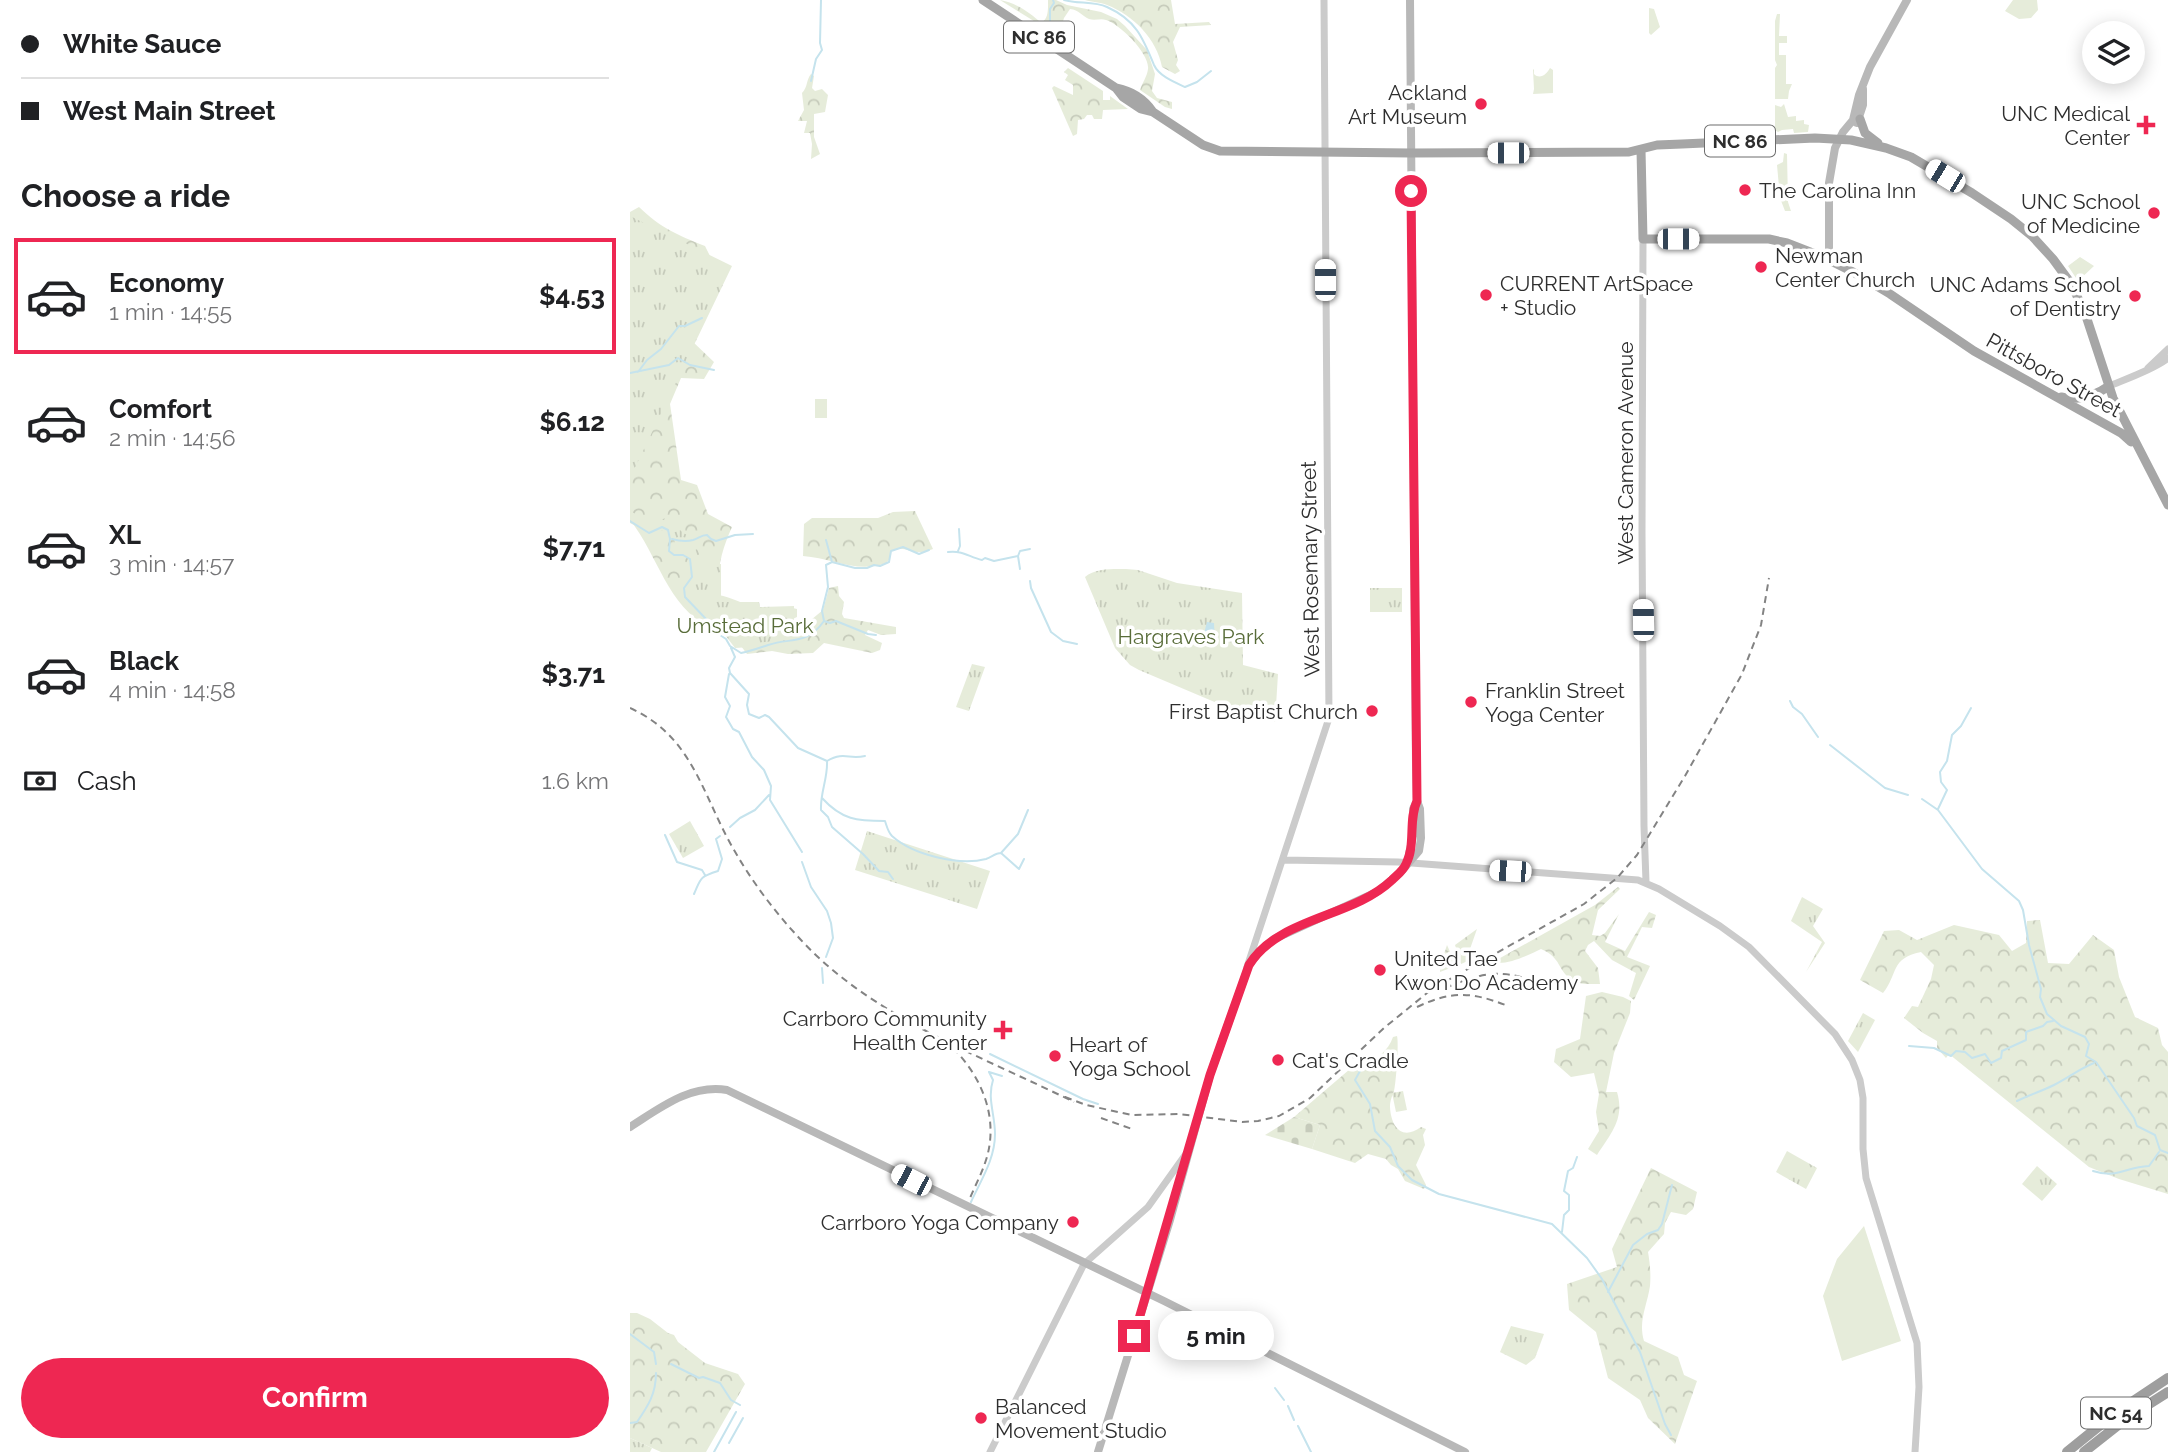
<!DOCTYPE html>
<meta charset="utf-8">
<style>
:root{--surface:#fff;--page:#f2f2f2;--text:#202124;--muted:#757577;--line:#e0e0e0;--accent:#ee2752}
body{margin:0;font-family:Raleway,sans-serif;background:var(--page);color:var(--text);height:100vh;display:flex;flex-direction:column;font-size:26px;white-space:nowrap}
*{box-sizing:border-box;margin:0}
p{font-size:23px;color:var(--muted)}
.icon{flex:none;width:38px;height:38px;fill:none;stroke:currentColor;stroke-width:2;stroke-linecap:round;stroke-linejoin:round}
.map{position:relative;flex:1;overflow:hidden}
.side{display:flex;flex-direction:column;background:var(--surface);width:630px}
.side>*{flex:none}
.hud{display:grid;align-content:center;height:154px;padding:0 21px;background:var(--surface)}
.tools{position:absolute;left:1452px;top:21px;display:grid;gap:14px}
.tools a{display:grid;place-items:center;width:63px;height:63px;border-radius:50%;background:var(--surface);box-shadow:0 4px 18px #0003;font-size:35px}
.end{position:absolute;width:32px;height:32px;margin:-16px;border:9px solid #ee2752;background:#fff;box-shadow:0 0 0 4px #fff}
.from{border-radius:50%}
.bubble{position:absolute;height:49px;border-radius:24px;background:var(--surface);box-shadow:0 4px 18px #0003;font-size:23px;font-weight:700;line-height:49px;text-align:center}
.car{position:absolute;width:21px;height:42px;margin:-21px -10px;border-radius:9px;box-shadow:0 0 5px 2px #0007;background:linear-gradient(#fff 24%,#345 0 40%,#fff 0 76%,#345 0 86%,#fff 0)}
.hud b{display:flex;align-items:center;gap:24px;height:66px;font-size:26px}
.hud b+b{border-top:2px solid var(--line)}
.hud i{width:18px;height:18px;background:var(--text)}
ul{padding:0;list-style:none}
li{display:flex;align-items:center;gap:21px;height:116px;margin:0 14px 10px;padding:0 7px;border:4px solid transparent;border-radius:0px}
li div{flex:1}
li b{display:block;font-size:26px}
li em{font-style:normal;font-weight:700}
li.current{border-color:var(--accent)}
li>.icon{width:63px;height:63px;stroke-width:1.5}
h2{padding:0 21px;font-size:32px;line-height:84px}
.pay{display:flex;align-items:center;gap:18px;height:77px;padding:0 21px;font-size:26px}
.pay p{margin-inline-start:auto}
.action{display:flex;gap:14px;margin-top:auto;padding:14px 21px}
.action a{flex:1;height:80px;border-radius:42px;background:var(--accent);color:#fff;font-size:28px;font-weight:700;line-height:80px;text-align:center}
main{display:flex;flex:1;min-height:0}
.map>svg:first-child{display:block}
.green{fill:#e6ecda}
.forest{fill:url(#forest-crowns)}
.cemetery{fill:url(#cemetery-stones)}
.park{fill:url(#park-tufts)}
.water{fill:#c5e3ed}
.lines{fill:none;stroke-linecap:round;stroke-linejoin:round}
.stream{stroke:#c5e3ed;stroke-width:2}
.tertiary{stroke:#cbcbcb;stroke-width:7}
.secondary{stroke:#b8b8b8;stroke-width:8}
.primary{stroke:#a6a6a6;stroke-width:9}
.trunk{stroke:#9e9e9e;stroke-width:10}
.rail{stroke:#838383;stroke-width:2;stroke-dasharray:7 5;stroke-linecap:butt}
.route{stroke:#ee2752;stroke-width:9}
.poi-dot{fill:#ee2752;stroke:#fff;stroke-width:2.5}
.labels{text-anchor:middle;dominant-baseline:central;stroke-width:7;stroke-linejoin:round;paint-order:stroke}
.shield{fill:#fff;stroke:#6d6d6d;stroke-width:2}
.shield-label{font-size:19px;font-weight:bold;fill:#2e2e2e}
.poi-label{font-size:21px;fill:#2e2e2e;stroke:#fff;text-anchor:start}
.street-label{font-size:21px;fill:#2e2e2e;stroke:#fff}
.park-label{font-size:21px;fill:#586c39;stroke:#fff}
</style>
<main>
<section class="side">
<div class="hud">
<b><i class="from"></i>White Sauce</b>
<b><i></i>West Main Street</b>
</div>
<h2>Choose a ride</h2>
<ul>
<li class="current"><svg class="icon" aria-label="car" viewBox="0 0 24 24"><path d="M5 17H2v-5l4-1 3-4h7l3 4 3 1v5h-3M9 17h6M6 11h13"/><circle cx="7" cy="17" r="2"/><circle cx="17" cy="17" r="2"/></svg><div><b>Economy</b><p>1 min · 14:55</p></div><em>$4.53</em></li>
<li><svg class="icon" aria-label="car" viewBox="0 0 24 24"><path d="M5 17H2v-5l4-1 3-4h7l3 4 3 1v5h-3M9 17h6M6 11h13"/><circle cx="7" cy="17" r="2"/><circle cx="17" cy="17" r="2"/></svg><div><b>Comfort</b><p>2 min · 14:56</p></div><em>$6.12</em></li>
<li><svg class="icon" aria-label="car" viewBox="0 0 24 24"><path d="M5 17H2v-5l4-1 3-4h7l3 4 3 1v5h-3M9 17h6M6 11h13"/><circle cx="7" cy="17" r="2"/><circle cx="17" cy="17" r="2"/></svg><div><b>XL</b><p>3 min · 14:57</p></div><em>$7.71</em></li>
<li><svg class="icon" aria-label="car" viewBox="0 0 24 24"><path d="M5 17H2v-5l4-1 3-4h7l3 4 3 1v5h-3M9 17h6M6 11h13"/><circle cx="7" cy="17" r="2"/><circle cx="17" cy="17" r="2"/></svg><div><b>Black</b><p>4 min · 14:58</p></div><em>$3.71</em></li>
</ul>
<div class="pay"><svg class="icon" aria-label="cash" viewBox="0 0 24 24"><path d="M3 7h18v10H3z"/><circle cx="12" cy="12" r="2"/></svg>Cash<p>1.6 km</p></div>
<div class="action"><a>Confirm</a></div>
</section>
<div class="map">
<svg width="1538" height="1452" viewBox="0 0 1538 1452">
<defs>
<pattern id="forest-crowns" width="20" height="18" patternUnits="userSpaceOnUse" patternTransform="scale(1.75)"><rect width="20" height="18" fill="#e6ecda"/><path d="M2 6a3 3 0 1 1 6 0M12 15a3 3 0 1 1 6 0" fill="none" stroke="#c6cbbb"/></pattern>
<pattern id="cemetery-stones" width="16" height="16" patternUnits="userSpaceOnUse" patternTransform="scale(1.75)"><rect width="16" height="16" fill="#e6ecda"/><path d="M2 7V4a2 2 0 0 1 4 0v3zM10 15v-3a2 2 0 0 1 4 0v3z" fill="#c6cbbb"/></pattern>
<pattern id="park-tufts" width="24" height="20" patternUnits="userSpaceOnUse" patternTransform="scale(1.75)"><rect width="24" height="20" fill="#e6ecda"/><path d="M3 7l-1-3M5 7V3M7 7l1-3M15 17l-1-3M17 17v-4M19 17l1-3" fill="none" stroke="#c6cbbb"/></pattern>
</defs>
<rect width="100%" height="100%" fill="#fff"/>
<!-- green -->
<path class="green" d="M1383 0H1407L1408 10 1401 18 1389 19 1375 11Z
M1019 8 1024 9 1030 27 1021 35 1019 33Z
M1147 14H1150L1149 36H1157V43H1149V55H1156V84H1162L1159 91 1158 99H1145V68L1147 65 1145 60V21Z
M920 68 923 70V93L903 94 904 89 903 70 904 69V74C910 80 917 74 920 68Z
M1154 104 1158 117 1166 116V121L1174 120V124L1179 125 1178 132 1164 133 1163 129 1152 130 1148 132 1145 130V105L1151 107Z
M1154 153 1157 154 1158 202 1161 211H1155L1150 198 1147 165 1153 162Z
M1450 257 1464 266 1448 281 1438 266Z
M185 399H197V418H185Z
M1234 1226 1271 1341 1212 1361 1193 1296 1207 1259Z"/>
<!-- forest -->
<path class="forest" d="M370 0C384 2 401 13 411 23 419 19 418 8 418 0H426L437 5 471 12 487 19 495 26 517 50 525 74 522 91 527 98 542 102V109L535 107 510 90C512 83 517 77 518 69 520 54 490 24 476 20 471 18 465 21 459 19 452 16 449 10 440 9L434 18 432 25 445 43 444 46H440L433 39Z
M455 0H541L545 24 579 22 581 25 550 27 543 42 548 60 546 65 550 71 545 74 532 67C527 39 503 15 477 5 470 2 462 2 455 0Z
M438 68 473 91V100H480V96L498 109 473 110 472 119H464L462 115H457L454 119 448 120 447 134 443 136 422 88 424 86 443 95V85L435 80 438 75 434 72Z
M181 74 184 76 182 88 185 91 192 89 198 95 195 112 184 114V137L190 154 181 159 182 144 180 133H174L177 121H168L174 110 172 93C178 87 176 80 181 74Z
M9 207C31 228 47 235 75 246L83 262 62 341 84 362 74 379 51 378 40 404 51 480 67 485 78 514 102 527C92 549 86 571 89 595 103 598 114 604 127 609 139 613 154 605 167 609V617L158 621 84 616 80 628C37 606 28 555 0 520V212Z
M285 511 303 549C299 550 295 552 291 552 279 553 272 544 260 552V559L256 563C227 574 202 558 173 556L174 524 182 518H248L263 512Z
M208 586 209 596 214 602 212 614 214 618 266 627V634L251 635 238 630 235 635 252 643 250 650 242 653 194 643 183 653 158 654 142 651 117 654 108 642 151 627 170 629 193 610 199 588Z
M988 887 990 889 968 910 962 935 970 936 975 933 989 914 975 942 995 951 1019 912 1026 915 1022 928 1012 927 997 957 1020 966 1004 1000 999 996 1006 973 982 960 964 941 958 945 955 951 968 968 970 984C961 984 950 985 942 980 927 970 932 958 911 949 899 955 875 966 863 962L965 905Z
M1410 920 1418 963 1439 964 1463 935 1484 950 1489 977 1505 1017 1528 1028 1532 1045 1538 1052V1194L1489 1179 1459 1167 1319 1054 1316 1058 1307 1048V1041L1293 1033 1274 1018 1282 1006 1288 1007 1301 979 1304 965 1291 952C1260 958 1268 975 1253 993L1230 980 1254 931 1269 930 1287 940 1324 925 1369 935 1382 951 1396 943 1397 921Z
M847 929 840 949 841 952 846 955C836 964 822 967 810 972V955L814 954 817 945 824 961 828 954 825 945Z
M972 992 993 997 1001 1001 1000 1013 984 1053 976 1092H987C995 1119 981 1133 967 1155L958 1149 969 1131 966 1112 969 1094 964 1073 941 1077 924 1062 926 1049 950 1039 956 996Z
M767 1036C769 1043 766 1083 764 1091 762 1097 760 1100 760 1107 761 1127 772 1141 791 1127L796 1129 793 1135 795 1145 786 1165 796 1185 794 1189 775 1181 768 1169 761 1165 756 1159 738 1154 725 1163 682 1149 690 1125 664 1117 727 1063 737 1065C748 1057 758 1051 763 1037Z
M1021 1168 1067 1192 1063 1209 1056 1215 1041 1212 1035 1223 1034 1234 1018 1252C1020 1263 1021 1275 1020 1286 1017 1306 1008 1321 1014 1341L1048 1357 1054 1375 1067 1381 1045 1444 1018 1418 1010 1400 978 1378 966 1332 939 1310 937 1284 987 1267 982 1249Z
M0 1313H7L20 1319 38 1333 44 1335 48 1342 75 1363 108 1374 115 1384 76 1452H31L0 1438Z"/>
<!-- cemetery -->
<path class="cemetery" d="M664 1117 690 1125 682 1149 635 1135Z"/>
<!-- park -->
<path class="park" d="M0 216 102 266 0 478Z
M0 511 23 523 38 517 53 533 64 538V544L76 565 91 564V602H129L130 607 164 606V639L135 642 121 647 105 648 92 631 53 595 61 577 58 558 47 550 44 539 35 529 23 535 0 523Z
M496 569 508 570 547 583 612 593 613 665 648 674 645 722 594 706 509 670 500 665 485 648 455 577C465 568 483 569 496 569Z
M740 588H772V612H740Z
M342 664 355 667 339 711 326 707Z
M60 821 74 846 53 858 39 834Z
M237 831 360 871 347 909 225 870Z
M1172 897 1193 909 1183 926 1195 943 1176 972 1192 942 1161 921Z
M1233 1013 1245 1020 1228 1052 1218 1041Z
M773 1091 777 1110 766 1112 762 1093Z
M1157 1151 1187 1168 1176 1189 1146 1172Z
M1407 1166 1427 1184 1412 1201 1392 1184Z
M881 1326 914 1334 905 1358 896 1365 870 1352Z
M0 1438 22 1448 20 1452H0Z"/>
<!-- water -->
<path class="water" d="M577 622 584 623 585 643 572 641Z"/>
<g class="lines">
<!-- stream -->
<path class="stream" d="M434 0C448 4 464 1 477 7 506 20 513 38 524 65 529 76 544 82 555 87L567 82 581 71
M420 23V9L424 3 423 0
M181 81 186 59 192 50 190 43 191 0
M8 372 17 360 31 349 49 326H55L72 318
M0 373 39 365 48 358 60 365 84 370
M0 521 19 533 32 527 38 530 40 539 39 551 44 555H53L60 559 62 577 54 588 55 597 77 620 84 623 90 635 96 639 100 646 111 653C121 651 129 648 138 645 162 637 176 646 194 621L192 611 198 587 196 565 202 562 225 568H237L244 565 250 566 259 562 261 551 273 547 289 554 299 550
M42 539C49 541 56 542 63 540 69 538 71 535 77 535L81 539 86 541 105 535 123 534
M196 540 202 562
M328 551 330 546 329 529
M318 552C332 550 339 557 352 560L355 558 364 561 388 556 390 551 400 549
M388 556 390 569
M400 581 401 588 421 632 433 641 447 644
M194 621 200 623 206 621 238 634 246 635
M101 648 105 657 99 668 100 673 119 694 117 705 119 714 129 718 135 715 139 717 168 748 197 761C198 778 190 793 191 810L198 817 202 827 233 854 249 871 258 872 263 879
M99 674 95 697 100 706 96 717 103 729 109 732 122 757 134 770 141 786 140 800 172 852
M1160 701 1163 707 1172 714 1188 737
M1200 745 1255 788 1278 795
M197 761C215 751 218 760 235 756
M192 798C212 820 227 821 255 821 257 827 258 832 262 836 283 855 329 866 356 859 362 857 365 853 371 853L388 834 398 810
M1292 799 1308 810 1352 869 1389 901 1393 910 1399 945 1411 989 1410 997 1417 1014 1431 1026 1455 1037 1459 1044 1456 1056 1466 1062 1504 1118 1507 1126 1525 1135 1530 1150 1538 1153
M1308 809 1317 790 1311 782 1310 772 1317 761 1322 735 1331 726 1341 708
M100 827 110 818 125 810 139 795
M35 835 47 862 72 870 75 875
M371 853 389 869 394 859
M172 862 181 887 197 911 201 923 203 938 196 957
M64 894C71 878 69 877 88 871L92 859 86 839 90 836
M192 968 193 983
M1279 1046 1304 1048 1321 1056 1326 1051 1335 1052 1342 1058 1355 1054 1361 1063 1371 1058 1372 1051 1396 1040V1032L1413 1026 1417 1022 1423 1021
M360 1054 453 1099 468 1104
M724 1067 730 1071 725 1080 740 1104 745 1131 760 1147 768 1166 782 1180 809 1194 922 1224 957 1258 972 1279 1010 1352 1035 1424 1041 1435
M1387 1101C1399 1095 1412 1091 1424 1085 1438 1078 1449 1069 1464 1063
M1463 1171C1488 1179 1495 1167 1519 1166L1529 1152
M341 1202C351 1180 365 1159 365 1134 365 1114 357 1099 363 1080L359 1072 372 1076
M932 1232 934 1215 939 1210V1195L934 1191 938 1171 943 1168 947 1157
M978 1292 1003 1245 1017 1234 1028 1230 1032 1224 1042 1185
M0 1334 24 1352 26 1364
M41 1364 69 1378 73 1377 90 1383 101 1400 110 1405
M645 1388 654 1400
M658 1406 664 1420
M0 1423 7 1422C18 1406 26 1394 26 1373
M668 1426 681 1452
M99 1443 113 1418
M84 1452 106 1412"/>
<!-- tertiary -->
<path class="tertiary" d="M1013 239 1012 533 1014 826 1016 882
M1518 368 1538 349
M1479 386C1496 379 1525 369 1538 358
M653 860 768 862 1008 880 1029 889 1090 926 1119 947 1205 1034 1222 1060 1230 1080 1233 1098V1149L1236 1178 1287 1343 1289 1387 1285 1452
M617 967 699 718 694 0
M360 1452 454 1264 518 1207 558 1151"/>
<!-- secondary -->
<path class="secondary" d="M1227 123 1233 105V89
M1199 260V183L1205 148 1213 132 1223 120 1229 95 1240 67 1277 0
M777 863 783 836V809L787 801
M0 1127C30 1108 60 1084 97 1090L534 1301 835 1452
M468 1452 540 1220 580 1075 619 965 629 952 644 939 747 892 770 873 789 851 791 838 790 809 787 801 786 763 780 0"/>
<!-- primary -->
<path class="primary" d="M353 0 486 88 493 97 511 109 523 112 573 145 590 151 781 153 999 152 1027 145 1052 144 1185 138 1221 140 1256 148 1281 157 1342 193 1381 219 1402 236 1423 259 1442 285 1456 316 1483 398 1538 505
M486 88C502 91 514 99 523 112
M1230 119 1235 133 1248 143
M1011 150 1013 239H1139L1157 243 1193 257 1223 272 1260 294 1344 351 1491 433 1501 442
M1431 397C1448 401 1465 396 1479 386"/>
<!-- trunk -->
<path class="trunk" d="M1437 1452 1484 1414 1538 1378
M1454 1452 1497 1418 1538 1392"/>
<!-- rail -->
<path class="rail" d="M0 708C60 735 71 789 99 841 119 878 143 910 171 940 242 1017 351 1056 444 1102
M815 988C830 982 847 975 863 974 886 972 911 984 932 991
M787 1007C823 990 842 992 878 1006
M323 1048C353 1078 370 1121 355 1163 351 1175 345 1186 340 1198
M435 1097 456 1105 502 1115 549 1114 612 1122 628 1121 649 1116 680 1098 754 1028 802 989 954 904 987 878 1007 855 1055 776 1112 674 1131 625 1139 578
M471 1118 502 1129"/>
</g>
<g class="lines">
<!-- route -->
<path class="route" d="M504 1336 580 1075 619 965C649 917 722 918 762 880 767 875 773 871 776 864 786 845 778 820 787 801L781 191"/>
</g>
<!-- markers -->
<g class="poi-dot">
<circle cx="851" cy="104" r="7"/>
<path d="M1512.5 114.5h7v7h7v7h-7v7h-7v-7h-7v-7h7z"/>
<circle cx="1115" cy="190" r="7"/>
<circle cx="1524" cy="213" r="7"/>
<circle cx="1131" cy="267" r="7"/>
<circle cx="856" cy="295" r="7"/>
<circle cx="1505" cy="296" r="7"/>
<circle cx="841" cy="702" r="7"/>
<circle cx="742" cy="711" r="7"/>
<circle cx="750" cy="970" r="7"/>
<path d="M369.5 1019.5h7v7h7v7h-7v7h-7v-7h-7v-7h7z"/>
<circle cx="425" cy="1056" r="7"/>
<circle cx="648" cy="1060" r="7"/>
<circle cx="443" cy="1222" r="7"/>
<circle cx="351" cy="1418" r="7"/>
</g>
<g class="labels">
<!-- shield labels -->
<g class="shield">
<rect x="374" y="21.5" width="70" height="31" rx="5"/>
<rect x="1075" y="125.5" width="70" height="31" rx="5"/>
<rect x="1451" y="1397.5" width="70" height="31" rx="5"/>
</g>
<g class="shield-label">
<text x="409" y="37">NC 86</text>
<text x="1110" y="141">NC 86</text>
<text x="1486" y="1413">NC 54</text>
</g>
<!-- poi labels -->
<g class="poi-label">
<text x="837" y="92" text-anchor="end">Ackland<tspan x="837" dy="24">Art Museum</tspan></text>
<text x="1500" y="113" text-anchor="end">UNC Medical<tspan x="1500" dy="24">Center</tspan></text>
<text x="1129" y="190">The Carolina Inn</text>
<text x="1510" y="201" text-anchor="end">UNC School<tspan x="1510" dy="24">of Medicine</tspan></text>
<text x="1145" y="255">Newman<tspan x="1145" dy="24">Center Church</tspan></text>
<text x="870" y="283">CURRENT ArtSpace<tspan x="870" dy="24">+ Studio</tspan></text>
<text x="1491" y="284" text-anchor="end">UNC Adams School<tspan x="1491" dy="24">of Dentistry</tspan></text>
<text x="855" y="690">Franklin Street<tspan x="855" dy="24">Yoga Center</tspan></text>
<text x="728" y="711" text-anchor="end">First Baptist Church</text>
<text x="764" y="958">United Tae<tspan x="764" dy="24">Kwon Do Academy</tspan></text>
<text x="357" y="1018" text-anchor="end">Carrboro Community<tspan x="357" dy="24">Health Center</tspan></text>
<text x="439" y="1044">Heart of<tspan x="439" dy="24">Yoga School</tspan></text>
<text x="662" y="1060">Cat's Cradle</text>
<text x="429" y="1222" text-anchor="end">Carrboro Yoga Company</text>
<text x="365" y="1406">Balanced<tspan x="365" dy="24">Movement Studio</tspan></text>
</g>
<!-- street labels -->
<g class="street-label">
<text transform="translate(1424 375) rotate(29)">Pittsboro Street</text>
<text transform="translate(995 453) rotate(-90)">West Cameron Avenue</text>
<text transform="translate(680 569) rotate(-91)">West Rosemary Street</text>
</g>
<!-- park labels -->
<g class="park-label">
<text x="115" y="625">Umstead Park</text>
<text x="561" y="636">Hargraves Park</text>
</g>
</g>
</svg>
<div class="tools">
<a><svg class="icon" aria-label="layers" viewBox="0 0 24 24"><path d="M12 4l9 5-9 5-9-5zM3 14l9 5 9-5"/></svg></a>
</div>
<i class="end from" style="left:781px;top:191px"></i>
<i class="end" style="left:504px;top:1336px"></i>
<div class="bubble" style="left:528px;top:1311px;width:116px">5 min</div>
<i class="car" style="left:878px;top:153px;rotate:270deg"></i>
<i class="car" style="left:1315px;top:176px;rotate:301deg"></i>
<i class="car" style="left:1048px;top:239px;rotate:90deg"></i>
<i class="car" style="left:695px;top:280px;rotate:0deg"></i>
<i class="car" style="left:1013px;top:620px;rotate:359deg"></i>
<i class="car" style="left:880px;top:871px;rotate:273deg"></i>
<i class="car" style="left:281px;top:1180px;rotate:297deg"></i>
</div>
</main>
